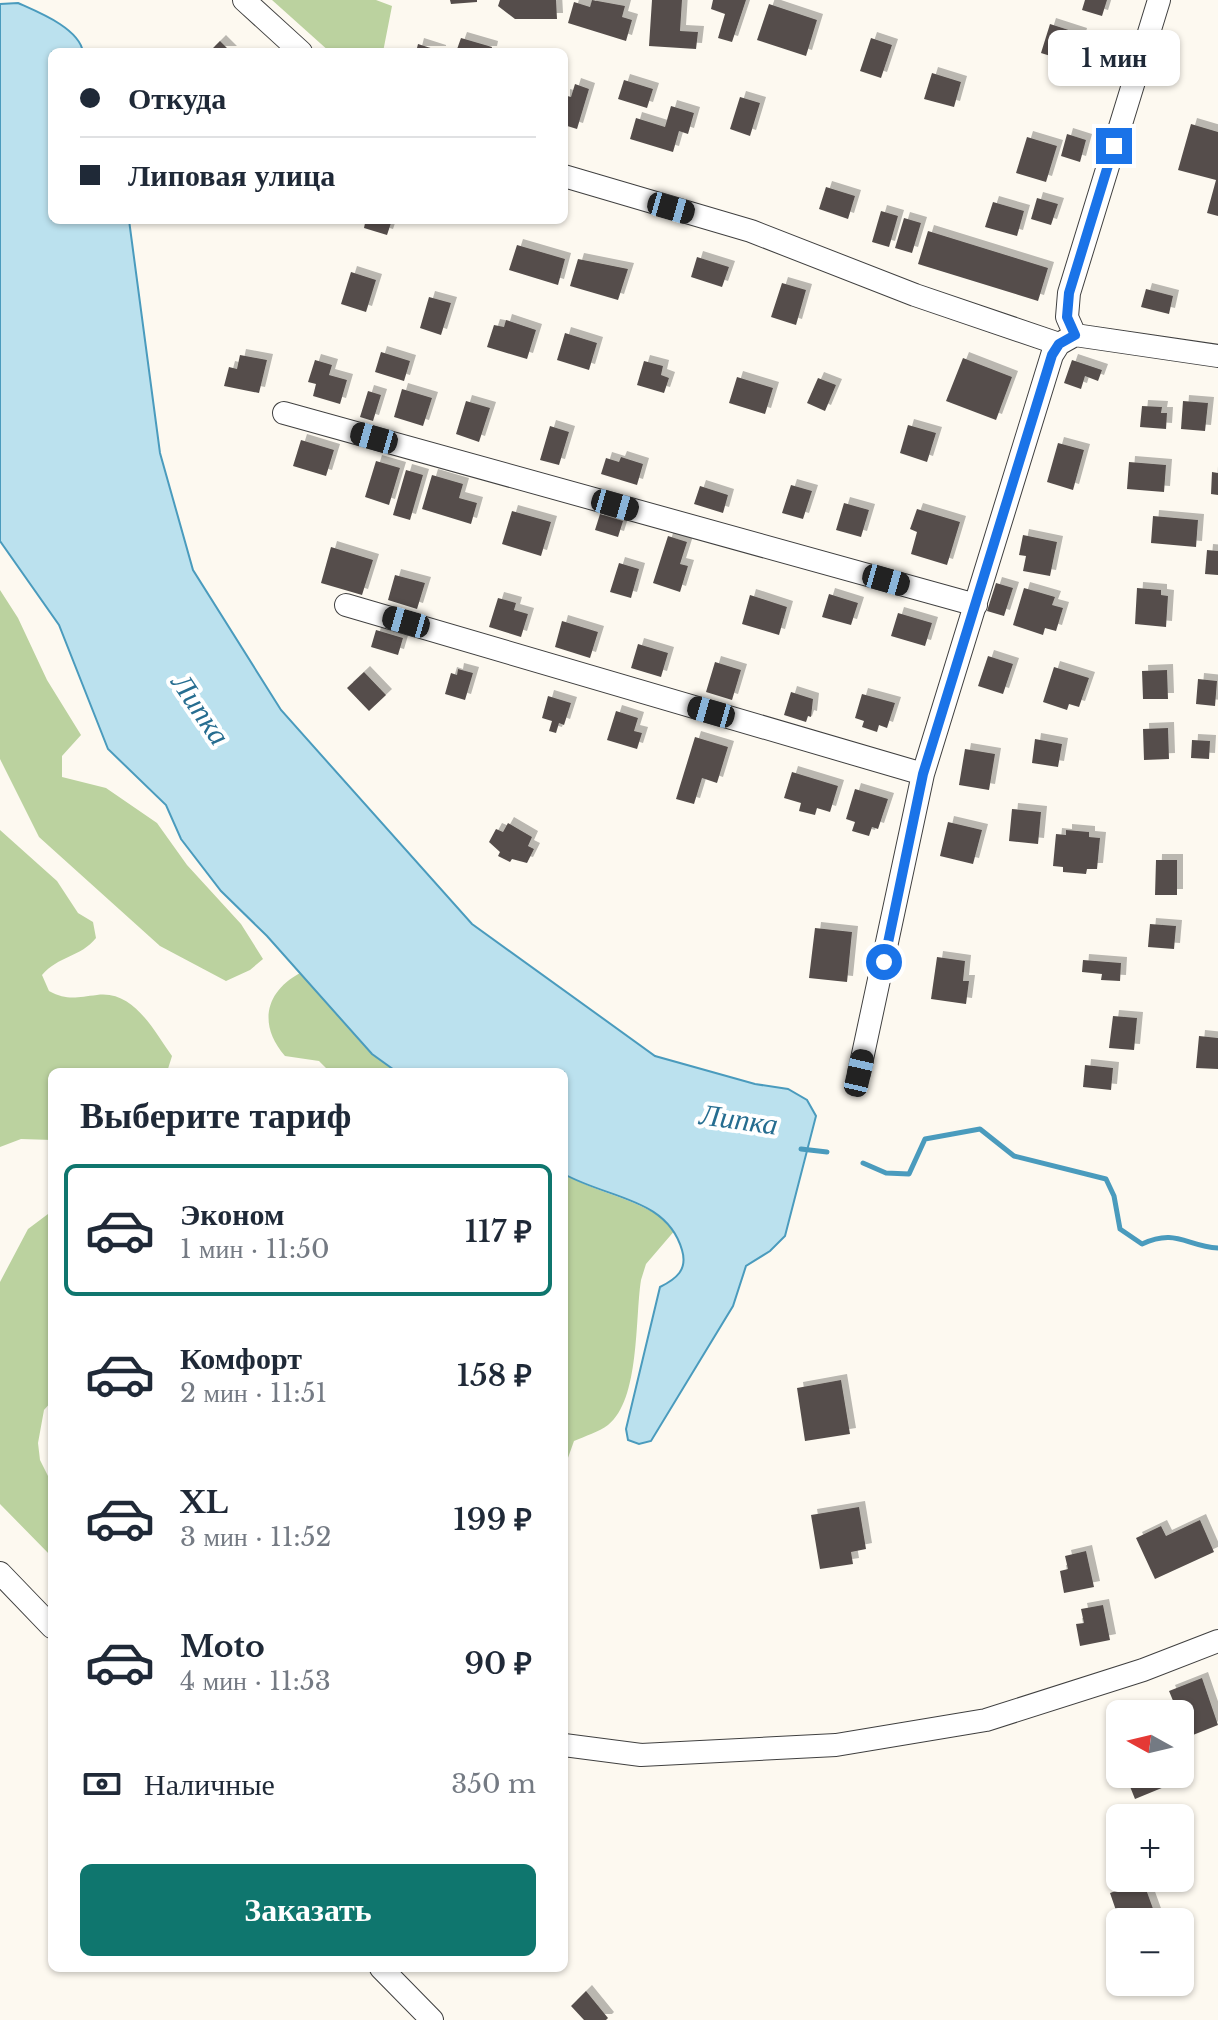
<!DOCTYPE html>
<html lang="ru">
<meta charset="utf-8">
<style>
:root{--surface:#fff;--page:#f6f6f7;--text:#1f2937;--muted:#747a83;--line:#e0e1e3;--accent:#0f766e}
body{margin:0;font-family:"Libre Baskerville",serif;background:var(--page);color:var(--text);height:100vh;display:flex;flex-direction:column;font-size:30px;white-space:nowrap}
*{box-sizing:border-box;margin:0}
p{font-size:26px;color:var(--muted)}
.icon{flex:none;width:44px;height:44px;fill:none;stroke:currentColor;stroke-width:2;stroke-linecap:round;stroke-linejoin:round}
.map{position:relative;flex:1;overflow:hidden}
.sheet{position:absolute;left:48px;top:1068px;width:520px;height:904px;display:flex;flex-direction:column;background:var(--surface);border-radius:12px;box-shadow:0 2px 6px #0004}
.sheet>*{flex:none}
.hud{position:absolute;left:48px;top:48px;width:520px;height:176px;border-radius:12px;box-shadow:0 2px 6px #0004;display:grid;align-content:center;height:176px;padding:0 32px;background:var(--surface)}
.needle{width:52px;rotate:278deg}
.tools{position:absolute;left:1106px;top:1700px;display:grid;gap:16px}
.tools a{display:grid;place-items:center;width:88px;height:88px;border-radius:12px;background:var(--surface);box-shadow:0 2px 6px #0004;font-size:40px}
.end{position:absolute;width:36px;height:36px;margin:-18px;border:10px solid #1a73e8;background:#fff;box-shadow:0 0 0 4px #fff}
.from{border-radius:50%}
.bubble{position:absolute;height:56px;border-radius:12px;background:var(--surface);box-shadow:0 2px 6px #0004;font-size:26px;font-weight:600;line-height:56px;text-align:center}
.car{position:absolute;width:24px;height:48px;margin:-24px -12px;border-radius:10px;box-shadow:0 0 6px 2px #0007;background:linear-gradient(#222 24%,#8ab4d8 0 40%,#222 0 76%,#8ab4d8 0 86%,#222 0)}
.hud b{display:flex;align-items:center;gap:28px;height:76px;font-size:30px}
.hud b+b{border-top:2px solid var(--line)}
.hud i{width:20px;height:20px;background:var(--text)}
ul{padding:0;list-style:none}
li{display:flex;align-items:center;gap:24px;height:132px;margin:0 16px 12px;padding:0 16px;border:4px solid transparent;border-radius:12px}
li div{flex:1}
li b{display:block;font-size:30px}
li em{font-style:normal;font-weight:600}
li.current{border-color:var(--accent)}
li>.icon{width:72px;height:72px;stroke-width:1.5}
h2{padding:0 32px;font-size:36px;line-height:96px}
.pay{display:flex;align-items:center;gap:20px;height:88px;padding:0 32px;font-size:30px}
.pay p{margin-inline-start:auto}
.primary-button{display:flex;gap:16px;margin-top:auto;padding:16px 32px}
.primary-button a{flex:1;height:92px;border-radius:12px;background:var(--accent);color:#fff;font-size:32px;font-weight:600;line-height:92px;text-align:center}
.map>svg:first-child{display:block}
.forest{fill:#bbd29f}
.water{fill:#bbe1ee;stroke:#4a9bbd;stroke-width:2}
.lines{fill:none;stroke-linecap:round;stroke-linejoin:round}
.stream{stroke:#4a9bbd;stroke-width:5}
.building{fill:#554e4b;filter:url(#shadow)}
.minor-casing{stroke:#404040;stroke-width:24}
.minor{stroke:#fff;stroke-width:22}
.route{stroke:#1a73e8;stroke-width:10}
.labels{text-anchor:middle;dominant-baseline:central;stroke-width:8;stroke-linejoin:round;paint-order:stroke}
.water-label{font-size:30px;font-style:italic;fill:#266d90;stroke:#fff}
</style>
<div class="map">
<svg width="1218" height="2020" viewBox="0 0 1218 2020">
<defs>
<filter id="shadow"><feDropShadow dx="6" dy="-6" stdDeviation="0" flood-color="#0004"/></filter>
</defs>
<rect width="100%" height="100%" fill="#fdf9f0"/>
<!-- forest -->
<path class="forest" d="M272 0H376L392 6 383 52H330Z
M0 590 18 618 47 680 81 735 62 756V777L106 788 157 823 187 865 241 924 263 959 250 970 226 981 160 946 39 837 0 759Z
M0 830 57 881 78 913 93 922 96 938C81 957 58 956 42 975L49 991C68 1001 77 997 97 995 134 990 154 1031 172 1056L167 1072H52V1140L21 1139 0 1147Z
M300 973 372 1054 397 1072H330L319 1061 285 1056C258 1025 265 992 300 973Z
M564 1174C603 1196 644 1199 676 1229L646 1264 641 1280C635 1318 640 1400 608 1425 599 1432 585 1436 574 1441L564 1469Z
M52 1211V1401L44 1410 38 1443 40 1460 52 1484V1557L0 1504V1282L28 1229Z"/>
<!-- water -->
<path class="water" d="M18 3C38 12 79 28 83 52H52V220H129L160 453 193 570 281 710 472 924 655 1056 755 1084 788 1089 807 1100 816 1116 785 1236 770 1251 746 1266 733 1306 651 1441 639 1444 628 1440 626 1429 660 1287C676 1279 688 1270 682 1250 667 1198 609 1199 564 1174V1072H397L372 1054 267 936 221 891 181 839 166 805 108 749 59 625 0 541V4Z"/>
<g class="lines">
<!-- stream -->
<path class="stream" d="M801 1149 827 1152
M863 1163 886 1173 909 1174 925 1139 980 1129 1014 1156 1106 1179 1114 1196 1120 1229 1142 1244C1176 1228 1186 1246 1218 1248"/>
</g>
<!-- building -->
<path class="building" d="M450 0H477V2L451 4Z
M500 0H556L557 19H515L498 6Z
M592 0 625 6 622 17 632 20 626 41 568 23 574 2 590 7Z
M652 0H682L680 31 698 32 696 49 649 46Z
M713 0H746L732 42 718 38 725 14 711 9Z
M1085 0H1107L1102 16 1082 10Z
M769 4 817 20 806 56 757 40Z
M1050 24 1081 34 1073 63 1041 53Z
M461 38 492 47 491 52H456Z
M871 38 892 45 881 78 860 71Z
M220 41 231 52H209Z
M418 44 440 51V52H416Z
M932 73 961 82 954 107 924 99Z
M624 80 653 89 647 108 618 99Z
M575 84 589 89 577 129 564 125V95L571 97Z
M740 97 760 103 750 136 730 129Z
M671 106 694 113 688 134 679 131 673 152 630 139 636 118 665 127Z
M1191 124 1218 132V216L1207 213 1216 180 1178 170Z
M1067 134 1086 140 1080 162 1061 156Z
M1027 137 1057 146 1046 182 1016 173Z
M826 187 855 196 848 219 819 209Z
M1037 198 1058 204 1051 225 1031 219Z
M993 202 1024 211 1017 236 985 227Z
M881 211 898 216 889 247 872 242Z
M904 218 921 223 912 253 895 248Z
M359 220H392L387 235 364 228 365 223Z
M928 231 1048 268 1038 301 918 264Z
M517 245 565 259 558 285 509 270Z
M697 257 729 267 722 287 691 277Z
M578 259 628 269 618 300 570 286Z
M351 272 376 280 366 312 341 304Z
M782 283 806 290 796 325 771 317Z
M1146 289 1173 296 1169 314 1141 307Z
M429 297 451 303 441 335 420 328Z
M506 320 536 330 527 359 487 347 494 325 504 327Z
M565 333 597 343 589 370 557 360Z
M381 352 410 361 404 381 375 372Z
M240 355 267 360 259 393 224 386 229 367 237 369Z
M963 358 1012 377 996 420 946 401Z
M315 360 332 365 329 375 347 380 340 404 313 396 316 384 308 382Z
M1072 360 1102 370 1098 381 1085 376 1081 389 1064 383Z
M644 361 663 366 661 375 669 378 664 393 637 385Z
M737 377 773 388 765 414 729 403Z
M818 378 836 385 825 411 807 403Z
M402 389 432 398 423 426 394 417Z
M368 391 381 395 373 421 360 417Z
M466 401 490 408 479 442 456 434Z
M1183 401 1208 403 1205 431 1181 429Z
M1142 406 1162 407 1161 413H1167L1166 429 1140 427Z
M908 425 936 433 927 462 900 453Z
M550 426 569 432 559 465 540 460Z
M301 440 334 450 326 476 293 466Z
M1058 443 1084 450 1073 490 1047 482Z
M621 457 643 464 637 485 601 474 606 458 619 462Z
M376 461 400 468 389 505 365 497Z
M1129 462 1166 465 1164 492 1127 489Z
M406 470 423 475 410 520 393 515Z
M1212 472 1218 473V495L1211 494Z
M432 475 463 484 459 498 477 503 471 524 422 509Z
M791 485 812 491 803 519 782 513Z
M700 486 728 495 723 513 694 504Z
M844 503 869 510 861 537 836 530Z
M917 509 960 522 947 565 911 554 917 532 910 529Z
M512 511 551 522 541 556 502 544Z
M600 514 623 521 618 537 595 530Z
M1153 516 1198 520 1196 547 1151 543Z
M1023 535 1057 542 1050 576 1023 571 1026 556 1019 555Z
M668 536 687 542 680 564 688 566 680 592 653 583Z
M331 547 373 560 362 595 321 583Z
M1207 550 1218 551V575L1205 574Z
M619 563 639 569 631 598 610 592Z
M395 575 425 583 417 609 388 600Z
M996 583 1013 588 1004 616 987 611Z
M1024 588 1055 597 1052 605 1063 608 1056 631 1045 628 1043 635 1013 625Z
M1137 588 1161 590V595L1168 596 1166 627 1135 624Z
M829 594 858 603 851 625 822 617Z
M750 595 787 607 779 635 742 624Z
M498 598 516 603 514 610 528 614 521 637 489 627Z
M898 613 932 623 925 646 891 636Z
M562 621 598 632 590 658 555 647Z
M376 630 403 638 398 655 371 647Z
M638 644 668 653 661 677 631 668Z
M988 656 1013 664 1003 694 978 686Z
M715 662 741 670 732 700 706 692Z
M1054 667 1089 678 1079 707 1069 704 1067 710 1043 702Z
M458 669 473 673 465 700 445 694 451 673 457 675Z
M1167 670 1168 699H1143L1142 671Z
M364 672 386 695 369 711 347 688Z
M1198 679 1217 681 1215 706 1196 704Z
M791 692 813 699 811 717 808 716 806 722 784 715Z
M862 694 895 703 887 728 879 725 877 732 862 727 864 721 855 718Z
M548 696 571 703 564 725 559 723 556 733 549 731 552 721 542 718Z
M616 711 638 718 634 731 642 733 637 749 607 740Z
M1168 728 1169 759 1144 760 1143 729Z
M695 737 728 747 717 783 702 778 694 804 676 799Z
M1035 739 1062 744 1058 767 1032 763Z
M1192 740 1210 741 1209 759 1191 758Z
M965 749 995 754 989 790 959 785Z
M792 772 838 786 830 812 817 808 815 815 799 811 801 803 784 798Z
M855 789 888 799 878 829 872 827 869 836 852 831 855 822 846 819Z
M1012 809 1041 812 1038 844 1009 841Z
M948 822 982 830 973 864 940 856Z
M508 823 532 837 528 846 534 849 527 863 512 859 510 862 498 856 500 852 489 842 496 829 503 832Z
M1066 830 1089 832V837L1100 838 1097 869H1087L1086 874 1063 872V867L1053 866 1056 834 1066 835Z
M1156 860H1177V895H1155Z
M1150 924 1176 926 1174 949 1148 947Z
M815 928 852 932 847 982 809 978Z
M937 957 965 961 963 981H969L966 1004 931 999Z
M1083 960 1121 963 1120 981 1101 980 1102 974 1082 972Z
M1113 1016 1137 1018 1134 1050 1109 1048Z
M1199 1036 1218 1038V1069L1196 1068Z
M1085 1065 1113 1068 1111 1090 1083 1087Z
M841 1380 850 1434 805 1441 797 1388Z
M859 1507 866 1549 851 1552 853 1564 820 1569 811 1515Z
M1200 1520 1214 1552 1155 1579 1136 1538 1161 1526 1166 1536Z
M1086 1551 1094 1587 1064 1593 1060 1571 1068 1569 1065 1556Z
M1103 1605 1110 1640 1080 1646 1076 1624 1084 1623 1081 1609Z
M1202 1678 1218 1725 1188 1737 1169 1691Z
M1125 1774H1164L1169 1785 1135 1799Z
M1143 1881 1156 1917 1141 1922H1120L1110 1893Z
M586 1991 608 2018 606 2020H584L571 2006Z"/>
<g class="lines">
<!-- minor casing -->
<g class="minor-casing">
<path id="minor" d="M244 0 301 52
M564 176 751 231 915 295 1059 344
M1075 335 1067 317 1069 293 1159 0
M1075 335 1218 356
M284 413 976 605
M346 605 923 774
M859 1073 923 774 1052 355 1059 344 1075 335
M0 1573 52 1627
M564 1745 641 1755 836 1745 986 1720 1143 1670 1218 1641
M381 1968 432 2020"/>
</g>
<!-- minor -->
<use href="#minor" class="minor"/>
</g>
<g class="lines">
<!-- route -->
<path class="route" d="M884 962 923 774 1052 355 1059 344 1075 335 1067 317 1069 293 1114 146"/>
</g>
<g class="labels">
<!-- water labels -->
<g class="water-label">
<text transform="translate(201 709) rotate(56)">Липка</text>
<text transform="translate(739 1119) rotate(8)">Липка</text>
</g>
</g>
</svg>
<div class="tools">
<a><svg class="needle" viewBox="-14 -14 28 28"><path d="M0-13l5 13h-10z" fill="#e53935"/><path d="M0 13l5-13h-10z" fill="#747a83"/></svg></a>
<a>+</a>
<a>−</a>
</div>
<i class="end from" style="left:884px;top:962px"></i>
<i class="end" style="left:1114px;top:146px"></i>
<div class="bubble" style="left:1048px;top:30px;width:132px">1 мин</div>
<i class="car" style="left:671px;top:208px;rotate:106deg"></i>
<i class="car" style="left:374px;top:438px;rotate:286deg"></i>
<i class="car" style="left:615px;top:505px;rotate:106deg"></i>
<i class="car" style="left:886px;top:580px;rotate:106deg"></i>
<i class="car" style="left:406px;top:622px;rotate:286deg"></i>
<i class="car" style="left:711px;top:712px;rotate:286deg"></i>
<i class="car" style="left:859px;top:1073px;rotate:13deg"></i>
<div class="hud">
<b><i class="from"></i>Откуда</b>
<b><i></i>Липовая улица</b>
</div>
<section class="sheet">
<h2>Выберите тариф</h2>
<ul>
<li class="current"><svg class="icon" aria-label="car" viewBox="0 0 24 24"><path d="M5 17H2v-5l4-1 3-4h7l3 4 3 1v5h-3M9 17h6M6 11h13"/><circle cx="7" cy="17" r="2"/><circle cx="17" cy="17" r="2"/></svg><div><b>Эконом</b><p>1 мин · 11:50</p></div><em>117 ₽</em></li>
<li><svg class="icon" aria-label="car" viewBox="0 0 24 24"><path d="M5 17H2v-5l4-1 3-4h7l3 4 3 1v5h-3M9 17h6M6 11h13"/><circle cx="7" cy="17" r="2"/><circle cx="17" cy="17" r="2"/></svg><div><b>Комфорт</b><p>2 мин · 11:51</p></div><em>158 ₽</em></li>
<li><svg class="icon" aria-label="car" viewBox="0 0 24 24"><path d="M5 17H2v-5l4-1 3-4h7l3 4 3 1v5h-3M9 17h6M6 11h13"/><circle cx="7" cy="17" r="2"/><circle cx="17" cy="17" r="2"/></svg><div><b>XL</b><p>3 мин · 11:52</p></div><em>199 ₽</em></li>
<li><svg class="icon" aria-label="car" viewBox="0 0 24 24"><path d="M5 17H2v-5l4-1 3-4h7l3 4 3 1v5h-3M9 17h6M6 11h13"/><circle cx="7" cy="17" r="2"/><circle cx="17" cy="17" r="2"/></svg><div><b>Moto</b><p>4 мин · 11:53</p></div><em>90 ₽</em></li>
</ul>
<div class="pay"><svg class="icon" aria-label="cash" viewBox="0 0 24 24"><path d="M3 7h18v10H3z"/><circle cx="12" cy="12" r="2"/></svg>Наличные<p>350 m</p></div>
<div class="primary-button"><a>Заказать</a></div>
</section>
</div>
